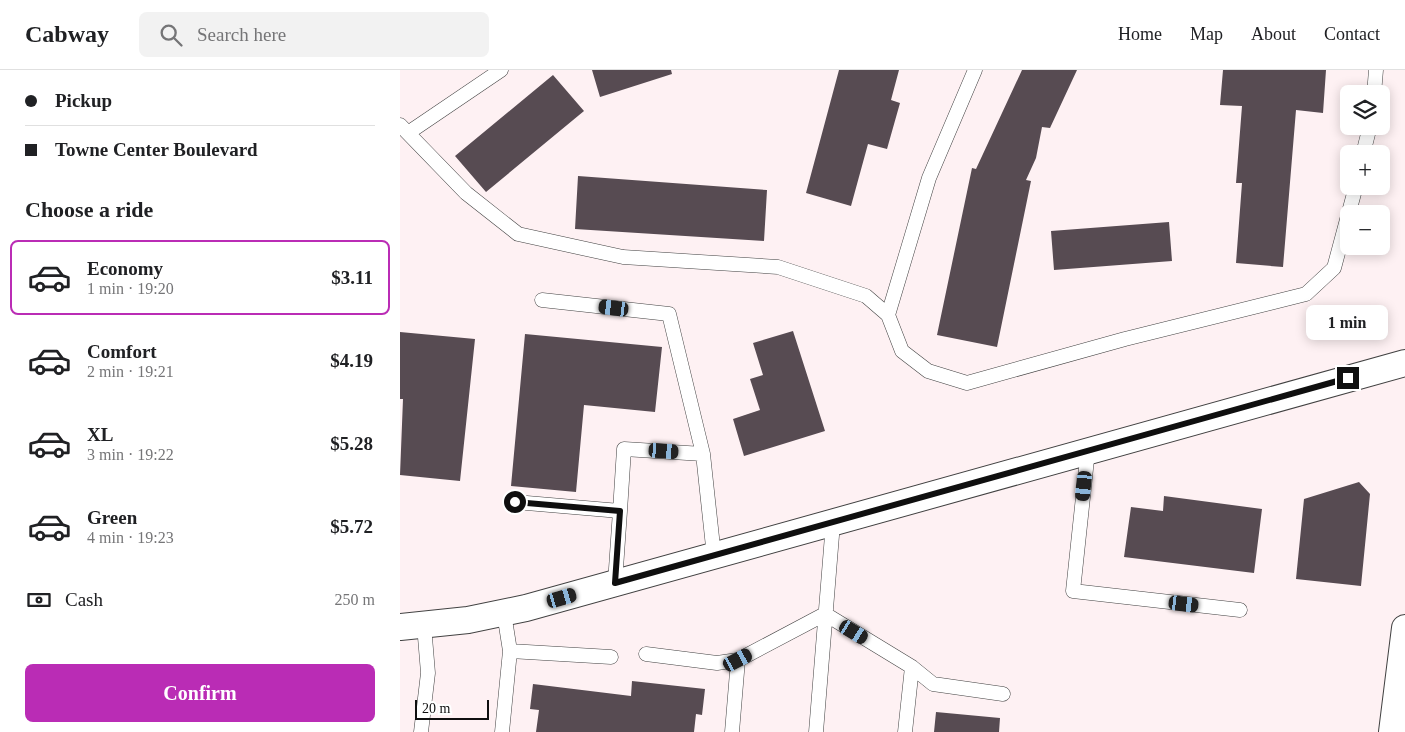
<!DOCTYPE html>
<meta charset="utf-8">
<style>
:root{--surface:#fff;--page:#f2f2f2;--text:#202124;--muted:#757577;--line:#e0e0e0;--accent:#ba2cb5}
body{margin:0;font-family:Georgia,serif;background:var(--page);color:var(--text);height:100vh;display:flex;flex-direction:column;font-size:19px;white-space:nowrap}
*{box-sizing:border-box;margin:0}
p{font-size:16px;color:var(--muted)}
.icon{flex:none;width:28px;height:28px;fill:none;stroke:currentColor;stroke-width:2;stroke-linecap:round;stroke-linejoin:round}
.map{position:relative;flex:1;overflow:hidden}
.sheet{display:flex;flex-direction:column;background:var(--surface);width:400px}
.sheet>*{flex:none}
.hud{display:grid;align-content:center;height:110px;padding:0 25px;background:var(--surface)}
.tools{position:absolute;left:940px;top:15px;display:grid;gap:10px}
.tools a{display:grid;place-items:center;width:50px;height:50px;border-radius:8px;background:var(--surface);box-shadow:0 2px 12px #0003;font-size:25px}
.scale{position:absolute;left:15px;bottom:12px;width:74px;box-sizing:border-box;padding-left:5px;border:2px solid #0f0f0f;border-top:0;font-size:14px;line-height:18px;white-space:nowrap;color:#0f0f0f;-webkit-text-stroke:4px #fff;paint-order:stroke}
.end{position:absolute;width:22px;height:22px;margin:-11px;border:6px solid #0f0f0f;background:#fff;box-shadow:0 0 0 2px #fff}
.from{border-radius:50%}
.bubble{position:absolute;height:35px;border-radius:8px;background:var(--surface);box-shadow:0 2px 12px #0003;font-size:16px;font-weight:800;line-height:35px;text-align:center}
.car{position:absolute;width:15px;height:30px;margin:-15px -8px;border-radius:6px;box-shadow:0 0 4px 1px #0007;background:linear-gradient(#222 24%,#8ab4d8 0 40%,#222 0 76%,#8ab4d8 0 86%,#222 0)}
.hud b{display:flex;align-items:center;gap:18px;height:48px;font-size:19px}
.hud b+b{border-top:1px solid var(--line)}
.hud i{width:12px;height:12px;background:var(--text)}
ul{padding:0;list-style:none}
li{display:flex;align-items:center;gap:15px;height:75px;margin:0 10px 8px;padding:0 15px;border:2px solid transparent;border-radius:8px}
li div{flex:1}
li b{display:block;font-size:19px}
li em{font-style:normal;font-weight:800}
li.current{border-color:var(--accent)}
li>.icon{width:45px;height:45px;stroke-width:1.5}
h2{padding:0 25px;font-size:22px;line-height:60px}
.pay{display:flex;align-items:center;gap:12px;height:55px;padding:0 25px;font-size:19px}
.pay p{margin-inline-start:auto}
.action{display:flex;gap:10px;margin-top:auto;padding:10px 25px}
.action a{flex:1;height:58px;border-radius:8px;background:var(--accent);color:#fff;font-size:20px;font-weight:800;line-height:58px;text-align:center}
header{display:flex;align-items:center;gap:30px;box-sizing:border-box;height:70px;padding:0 25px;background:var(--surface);border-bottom:1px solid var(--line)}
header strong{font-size:24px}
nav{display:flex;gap:28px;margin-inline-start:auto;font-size:18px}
.search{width:350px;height:45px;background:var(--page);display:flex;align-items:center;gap:12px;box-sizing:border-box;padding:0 18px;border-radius:8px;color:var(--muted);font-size:19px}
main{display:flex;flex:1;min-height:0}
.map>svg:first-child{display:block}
.building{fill:#574b52}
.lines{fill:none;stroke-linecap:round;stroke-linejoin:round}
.lane-casing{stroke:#424242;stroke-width:15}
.street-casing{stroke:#424242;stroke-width:28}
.lane{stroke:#fff;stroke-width:14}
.street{stroke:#fff;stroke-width:26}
.route{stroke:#0f0f0f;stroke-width:6}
</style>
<header>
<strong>Cabway</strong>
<div class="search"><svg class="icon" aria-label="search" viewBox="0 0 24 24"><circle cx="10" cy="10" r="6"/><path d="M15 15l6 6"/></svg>Search here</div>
<nav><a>Home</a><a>Map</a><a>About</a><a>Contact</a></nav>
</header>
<main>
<section class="sheet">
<div class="hud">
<b><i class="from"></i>Pickup</b>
<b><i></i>Towne Center Boulevard</b>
</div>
<h2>Choose a ride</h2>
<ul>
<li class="current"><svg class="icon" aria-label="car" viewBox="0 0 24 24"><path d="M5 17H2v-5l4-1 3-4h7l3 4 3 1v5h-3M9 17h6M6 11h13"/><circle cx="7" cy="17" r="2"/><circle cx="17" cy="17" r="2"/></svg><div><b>Economy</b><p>1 min · 19:20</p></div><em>$3.11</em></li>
<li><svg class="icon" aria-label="car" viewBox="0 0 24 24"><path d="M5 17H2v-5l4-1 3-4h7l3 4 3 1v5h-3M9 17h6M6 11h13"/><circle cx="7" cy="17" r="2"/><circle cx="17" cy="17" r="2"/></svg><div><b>Comfort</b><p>2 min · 19:21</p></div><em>$4.19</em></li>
<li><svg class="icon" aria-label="car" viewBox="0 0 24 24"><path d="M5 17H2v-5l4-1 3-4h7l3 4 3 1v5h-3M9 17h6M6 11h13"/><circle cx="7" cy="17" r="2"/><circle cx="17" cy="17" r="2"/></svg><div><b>XL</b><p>3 min · 19:22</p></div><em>$5.28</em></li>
<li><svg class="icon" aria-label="car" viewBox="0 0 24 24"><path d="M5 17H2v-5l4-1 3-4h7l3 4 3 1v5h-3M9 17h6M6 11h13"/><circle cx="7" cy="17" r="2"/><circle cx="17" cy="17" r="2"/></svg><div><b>Green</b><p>4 min · 19:23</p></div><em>$5.72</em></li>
</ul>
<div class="pay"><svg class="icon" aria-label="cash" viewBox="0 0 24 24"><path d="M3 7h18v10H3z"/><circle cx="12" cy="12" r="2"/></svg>Cash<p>250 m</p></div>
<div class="action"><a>Confirm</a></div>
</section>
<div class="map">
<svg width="1005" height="662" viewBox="0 0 1005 662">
<rect width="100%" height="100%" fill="#fef1f3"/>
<!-- building -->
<path class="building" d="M192 0H271L272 4 200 27Z
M439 0H499L491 30 500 33 487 79 468 74 451 136 406 123Z
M622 0H677L650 58 642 57 636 88 626 110 631 111 597 277 537 265 572 98 576 99Z
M823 0H926L923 43 896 40 883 197 836 193 842 113H836L842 36 820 35Z
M153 5 184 41 86 122 55 86Z
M178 106 367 120 364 171 175 159Z
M769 152 772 191 654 200 651 161Z
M393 261 425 361 344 386 333 349 360 340 350 309 363 305 353 273Z
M0 262 75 269 60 411 0 405 3 329H0Z
M125 264 262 277 255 342 184 335 176 422 111 416Z
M959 412 970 424 961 516 896 509 904 429Z
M764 426 862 439 854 503 724 487 731 437 763 441Z
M232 611 305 619 302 645 296 644 294 662H136L139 640 130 639 133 614 231 626Z
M536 642 600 648 599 662H534Z"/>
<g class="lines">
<!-- lane casing -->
<g class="lane-casing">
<path id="lane" d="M974 24 976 0
M0 55 66 123 118 164 223 187 378 197 466 226 488 245 502 281 528 301 567 313 725 269 906 224 934 198 956 116
M8 63 101 0
M963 84 970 56
M142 230 269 244 303 384 314 486
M488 245 529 108 575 0
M688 380 673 521 840 540
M115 432 220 441 215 513
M220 441 224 379 303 384
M110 581 211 587
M246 584 317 593 338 590 332 662
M338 590 425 544 512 597 533 614 603 624
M21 662 28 603 24 555
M102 662 110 581 104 543
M416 662 433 453
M505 662 512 597"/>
</g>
<!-- street casing -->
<g class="street-casing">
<path id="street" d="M0 557 68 550 126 538 1005 293
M992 662 1005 558"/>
</g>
<!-- lane -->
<use href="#lane" class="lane"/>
<!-- street -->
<use href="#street" class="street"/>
</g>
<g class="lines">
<!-- route -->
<path class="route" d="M115 432 220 441 215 513 948 308"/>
</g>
</svg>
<div class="tools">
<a><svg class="icon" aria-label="layers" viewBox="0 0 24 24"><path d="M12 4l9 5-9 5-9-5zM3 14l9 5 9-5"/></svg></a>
<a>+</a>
<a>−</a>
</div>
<div class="scale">20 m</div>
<i class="end from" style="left:115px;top:432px"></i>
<i class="end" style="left:948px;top:308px"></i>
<div class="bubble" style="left:906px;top:235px;width:82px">1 min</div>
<i class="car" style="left:214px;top:238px;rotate:277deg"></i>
<i class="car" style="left:264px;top:381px;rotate:94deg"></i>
<i class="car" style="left:684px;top:416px;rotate:186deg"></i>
<i class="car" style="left:162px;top:528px;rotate:74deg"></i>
<i class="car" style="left:784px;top:534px;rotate:97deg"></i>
<i class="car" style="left:454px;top:562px;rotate:121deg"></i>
<i class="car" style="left:338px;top:590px;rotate:62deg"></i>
</div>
</main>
